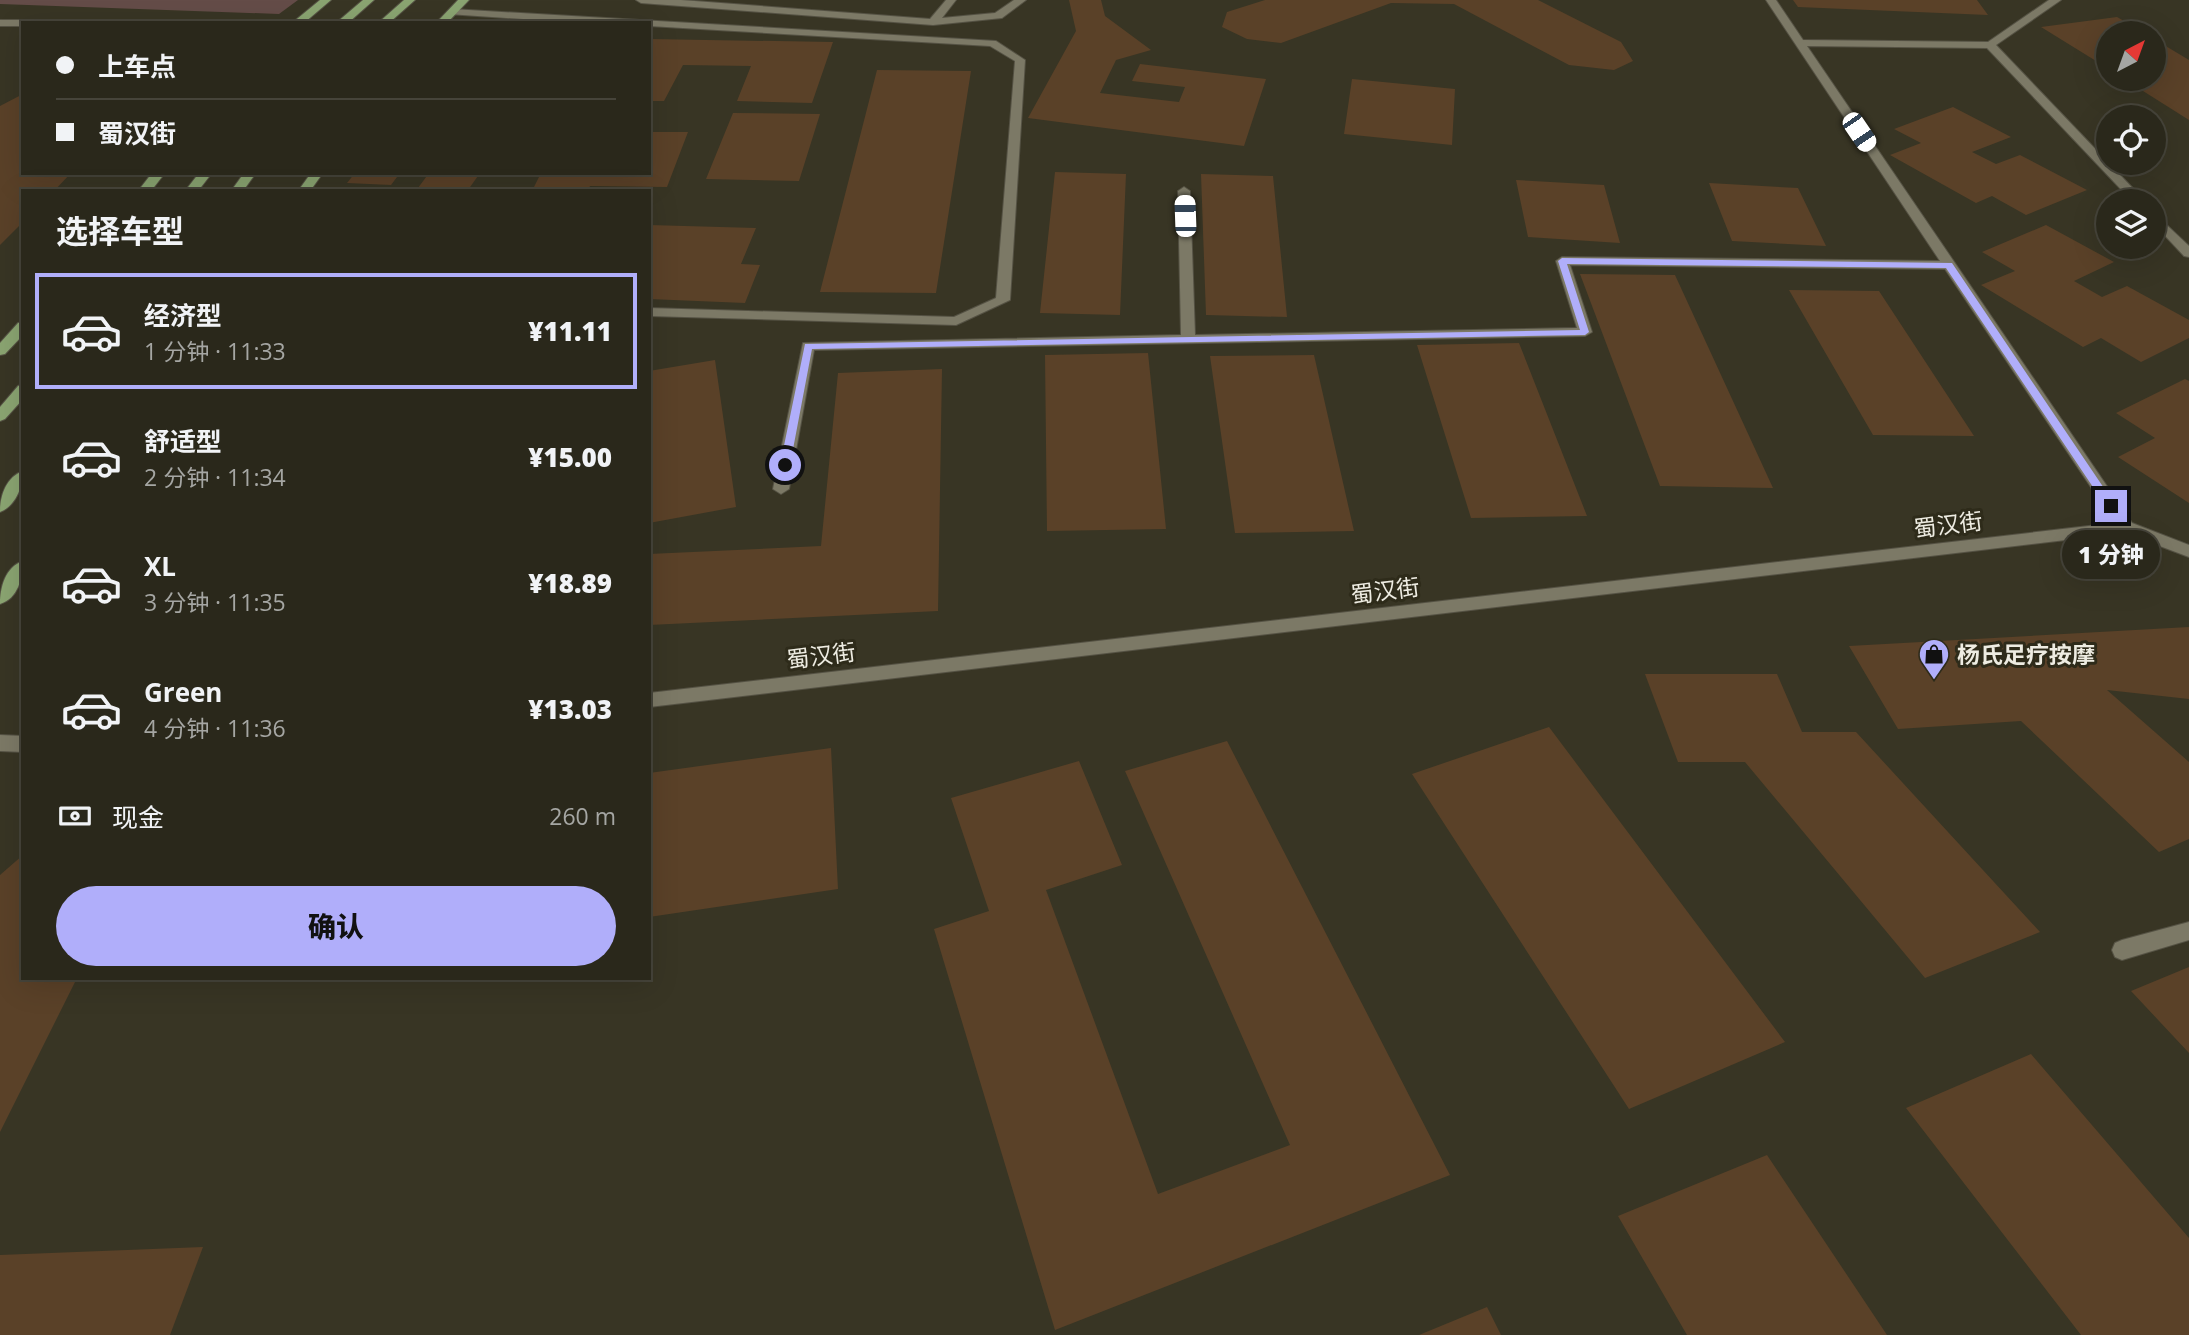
<!DOCTYPE html>
<html lang="zh">
<meta charset="utf-8">
<style>
:root{--surface:#2a281b;--page:#363428;--text:#f1f3f6;--muted:#a5a6a3;--line:#46443a;--accent:#b0aefa}
body{margin:0;font-family:"Open Sans","Noto Sans SC",sans-serif;background:var(--page);color:var(--text);height:100vh;display:flex;flex-direction:column;font-size:26px;white-space:nowrap}
*{box-sizing:border-box;margin:0}
p{font-size:23px;color:var(--muted)}
.icon{flex:none;width:38px;height:38px;fill:none;stroke:currentColor;stroke-width:2;stroke-linecap:round;stroke-linejoin:round}
.map{position:relative;flex:1;overflow:hidden}
.side{position:absolute;left:21px;top:189px;width:630px;height:791px;display:flex;flex-direction:column;background:var(--surface);border-radius:0px;box-shadow:0 7px 28px #0002,0 0 0 2px var(--line)}
.side>*{flex:none}
.top-card{position:absolute;left:21px;top:21px;width:630px;height:154px;border-radius:0px;box-shadow:0 7px 28px #0002,0 0 0 2px var(--line);display:grid;align-content:center;height:154px;padding:0 35px;background:var(--surface)}
.needle{width:46px;rotate:41deg}
.fabs{position:absolute;left:2096px;top:21px;display:grid;gap:14px}
.fabs a{display:grid;place-items:center;width:70px;height:70px;border-radius:50%;background:var(--surface);box-shadow:0 7px 28px #0002,0 0 0 2px var(--line);font-size:35px}
.end{position:absolute;width:32px;height:32px;margin:-16px;border:9px solid #b0aefa;background:#111;box-shadow:0 0 0 4px #111}
.from{border-radius:50%}
.bubble{position:absolute;height:49px;border-radius:24px;background:var(--surface);box-shadow:0 7px 28px #0002,0 0 0 2px var(--line);font-size:23px;font-weight:800;line-height:49px;text-align:center}
.car{position:absolute;width:21px;height:42px;margin:-21px -10px;border-radius:9px;box-shadow:0 0 5px 2px #0007;background:linear-gradient(#fff 24%,#345 0 40%,#fff 0 76%,#345 0 86%,#fff 0)}
.top-card b{display:flex;align-items:center;gap:24px;height:66px;font-size:26px}
.top-card b+b{border-top:2px solid var(--line)}
.top-card i{width:18px;height:18px;background:var(--text)}
ul{padding:0;list-style:none}
li{display:flex;align-items:center;gap:21px;height:116px;margin:0 14px 10px;padding:0 21px;border:4px solid transparent;border-radius:0px}
li div{flex:1}
li b{display:block;font-size:26px}
li em{font-style:normal;font-weight:800}
li.active{border-color:var(--accent)}
li>.icon{width:63px;height:63px;stroke-width:1.5}
h2{padding:0 35px;font-size:32px;line-height:84px}
.pay{display:flex;align-items:center;gap:18px;height:77px;padding:0 35px;font-size:26px}
.pay p{margin-inline-start:auto}
.button{display:flex;gap:14px;margin-top:auto;padding:14px 35px}
.button a{flex:1;height:80px;border-radius:42px;background:var(--accent);color:#111;font-size:28px;font-weight:800;line-height:80px;text-align:center}
.map>svg:first-child{display:block}
.green{fill:#644c48}
.building{fill:#5a4128}
.lines{fill:none;stroke-linecap:round;stroke-linejoin:round}
.minor-casing{stroke:#555244;stroke-width:2}
.primary-casing{stroke:#555244;stroke-width:2}
.minor{fill:#7c7966;fill-rule:evenodd}
.primary{fill:#8aa471;fill-rule:evenodd}
.route{fill:#b0aefa}
.labels{text-anchor:middle;dominant-baseline:central;stroke-width:6;stroke-linejoin:round;paint-order:stroke}
.street-label{font-size:23px;fill:#eeece2;stroke:#2e2b1a}
.poi-label{font-size:23px;font-weight:bold;fill:#eeece2;stroke:#2e2b1a;text-anchor:start}
</style>
<div class="map">
<svg width="2189" height="1335" viewBox="0 0 2189 1335">
<rect width="100%" height="100%" fill="#383524"/>
<!-- green -->
<path class="green" d="M0 0H298L279 14 0 4Z"/>
<!-- building -->
<path class="building" d="M1069 0H1101L1105 16 1151 50 1116 60 1100 93 1179 102 1185 87 1132 81 1140 64 1266 79 1244 146 1028 118 1076 31Z
M1265 0H1538L1621 42 1633 61 1614 70 1569 65 1454 4 1391 3 1281 43 1247 39 1222 27 1227 12Z
M1793 0H1977L1988 15 1798 7Z
M2117 17 2145 33H2109V69L2041 27Z
M649 39 833 42 812 103 737 101 751 66 683 65 664 101H649Z
M2154 39 2189 60V120L2124 79H2154Z
M877 70 971 71 936 293 820 292Z
M1352 79 1455 89 1452 145 1344 134Z
M23 94V173H71L54 191H23V222L0 245V106Z
M1953 107 2011 137 1972 152 1996 164 2020 155 2087 190 2026 215 1992 196 1976 203 1890 155 1921 143 1894 129Z
M733 113 820 114 799 181 706 179Z
M649 132H688L667 187 590 186 588 191H532L541 173H649Z
M1055 172 1126 174 1120 315 1040 313Z
M355 173H400L391 185 347 183Z
M429 173H480L468 190 418 188Z
M1201 174 1273 176 1287 317 1206 315Z
M1516 180 1604 185 1620 243 1528 237Z
M1709 183 1798 188 1826 246 1732 241Z
M649 225 756 228 741 264 760 265 745 303 649 299Z
M2046 225 2114 262 2074 281 2102 297 2127 286 2189 320V338L2141 362 2101 338 2083 347 1981 285 2015 271 1982 252Z
M1580 274 1675 275 1773 488 1660 486Z
M1789 290 1879 291 1974 436 1873 435Z
M1519 343 1587 516 1471 518 1417 345Z
M1148 353 1166 529 1047 531 1045 355Z
M1314 355 1354 531 1235 533 1210 356Z
M715 360 736 507 649 523V371Z
M942 369 938 611 649 625V554L821 546 838 373Z
M2185 379 2189 381V503L2118 457 2155 438 2116 413Z
M2189 627V699L2107 690 2189 762V839L2159 852 2021 721 1898 729 1849 646Z
M1645 674H1777L1802 732H1856L2040 932 1925 978 1745 762H1678Z
M1549 727 1785 1042 1629 1109 1412 774Z
M1227 741 1450 1175 1055 1330 934 929 989 911 951 798 1079 761 1122 865 1046 890 1158 1194 1290 1145 1125 771Z
M831 748 838 889 649 917V773Z
M23 855V978H77L0 1132V875Z
M2189 967V1053L2131 991Z
M2031 1054 2189 1238V1335H2081L1906 1108Z
M1767 1155 1887 1335H1687L1618 1216Z
M203 1247 170 1335H0V1255Z
M1487 1307 1501 1335H1419Z"/>
<g class="lines">
<!-- minor casing -->
<g class="minor-casing">
<path id="minor" d="M636 0H681L930 19 946 0H956L942 18 995 13 1014 0H1026L1002 18 933 25 641 3Z
M1766 0H1776L1803 40 1988 42 2049 0H2061L1996 45 2145 201H2132L1987 48 1807 46 2132 523 2189 545V557L2125 533 649 707V693L2115 523 1945 269 1570 265 1592 332 1585 336 814 350 789 489 781 494 773 489 803 343 1181 335 1178 191 1184 187 1190 191 1195 335 1577 328 1556 261 1562 257 1940 261Z
M452 9 996 41 1025 60 1010 300 956 325 649 316V308L954 317 996 298 1015 61 990 46 649 26V23H583L448 14 447 12Z
M0 20H23L28 23H23V26H0Z
M2154 213 2189 246V257L2184 256 2154 224Z
M0 735 23 736V752L0 751Z
M2189 922V940L2122 960 2115 957 2112 950 2115 943 2122 940Z"/>
</g>
<!-- primary casing -->
<g class="primary-casing">
<path id="primary" d="M320 0H331L304 23H292Z
M363 0H374L348 23H336Z
M404 0H415L389 23H378Z
M458 0H469L447 23H436Z
M152 173H165L151 191H138Z
M199 173H212L198 191H185Z
M244 173H256L243 191H231Z
M311 173H323L310 191H298Z
M23 322V335L5 354 0 355V343L18 323Z
M23 384V399L5 419 0 421V407L18 386Z
M23 471C23 486 16 506 0 512 0 496 6 477 23 471Z
M23 561C23 577 18 599 0 604 0 588 5 567 23 561Z"/>
</g>
<!-- minor -->
<use href="#minor" class="minor"/>
<!-- primary -->
<use href="#primary" class="primary"/>
</g>
<!-- route -->
<path class="route" d="M1562 258 1952 263 2116 506 2107 508 1946 268 1567 264 1589 332 1585 335 812 349 790 465 785 469 780 465 805 344 1580 330 1558 261Z"/>
<!-- icons -->
<defs>
<g id="shop-pin" transform="scale(1.575)"><path d="M0 17L-7.5 6A9.5 9.5 0 1 1 7.5 6Z" fill="#b0aefa" stroke="#2e2b1a"/><path d="M-5-2.5h2.3a2.7 3.5 0 0 1 5.4 0H5L5.5 6h-11ZM-1.5-2.5h3a1.5 2.3 0 0 0-3 0Z" fill="#111"/></g>
</defs>
<g fill-rule="evenodd">
<use href="#shop-pin" x="1934" y="654"/>
</g>
<g class="labels">
<!-- street labels -->
<g class="street-label">
<text transform="translate(1948 524) rotate(-7)">蜀汉街</text>
<text transform="translate(1385 590) rotate(-7)">蜀汉街</text>
<text transform="translate(821 655) rotate(-7)">蜀汉街</text>
</g>
<!-- poi labels -->
<g class="poi-label">
<text x="1957" y="654">杨氏足疗按摩</text>
</g>
</g>
</svg>
<div class="fabs">
<a><svg class="needle" viewBox="-14 -14 28 28"><path d="M0-13l5 13h-10z" fill="#e53935"/><path d="M0 13l5-13h-10z" fill="#a5a6a3"/></svg></a>
<a><svg class="icon" aria-label="locate" viewBox="0 0 24 24"><circle cx="12" cy="12" r="6"/><path d="M12 2v4M12 18v4M2 12h4M18 12h4"/></svg></a>
<a><svg class="icon" aria-label="layers" viewBox="0 0 24 24"><path d="M12 4l9 5-9 5-9-5zM3 14l9 5 9-5"/></svg></a>
</div>
<i class="end from" style="left:785px;top:465px"></i>
<i class="end" style="left:2111px;top:506px"></i>
<div class="bubble" style="left:2062px;top:530px;width:98px">1 分钟</div>
<i class="car" style="left:1859px;top:132px;rotate:146deg"></i>
<i class="car" style="left:1185px;top:216px;rotate:358deg"></i>
<div class="top-card">
<b><i class="from"></i>上车点</b>
<b><i></i>蜀汉街</b>
</div>
<section class="side">
<h2>选择车型</h2>
<ul>
<li class="active"><svg class="icon" aria-label="car" viewBox="0 0 24 24"><path d="M5 17H2v-5l4-1 3-4h7l3 4 3 1v5h-3M9 17h6M6 11h13"/><circle cx="7" cy="17" r="2"/><circle cx="17" cy="17" r="2"/></svg><div><b>经济型</b><p>1 分钟 · 11:33</p></div><em>¥11.11</em></li>
<li><svg class="icon" aria-label="car" viewBox="0 0 24 24"><path d="M5 17H2v-5l4-1 3-4h7l3 4 3 1v5h-3M9 17h6M6 11h13"/><circle cx="7" cy="17" r="2"/><circle cx="17" cy="17" r="2"/></svg><div><b>舒适型</b><p>2 分钟 · 11:34</p></div><em>¥15.00</em></li>
<li><svg class="icon" aria-label="car" viewBox="0 0 24 24"><path d="M5 17H2v-5l4-1 3-4h7l3 4 3 1v5h-3M9 17h6M6 11h13"/><circle cx="7" cy="17" r="2"/><circle cx="17" cy="17" r="2"/></svg><div><b>XL</b><p>3 分钟 · 11:35</p></div><em>¥18.89</em></li>
<li><svg class="icon" aria-label="car" viewBox="0 0 24 24"><path d="M5 17H2v-5l4-1 3-4h7l3 4 3 1v5h-3M9 17h6M6 11h13"/><circle cx="7" cy="17" r="2"/><circle cx="17" cy="17" r="2"/></svg><div><b>Green</b><p>4 分钟 · 11:36</p></div><em>¥13.03</em></li>
</ul>
<div class="pay"><svg class="icon" aria-label="cash" viewBox="0 0 24 24"><path d="M3 7h18v10H3z"/><circle cx="12" cy="12" r="2"/></svg>现金<p>260 m</p></div>
<div class="button"><a>确认</a></div>
</section>
</div>
